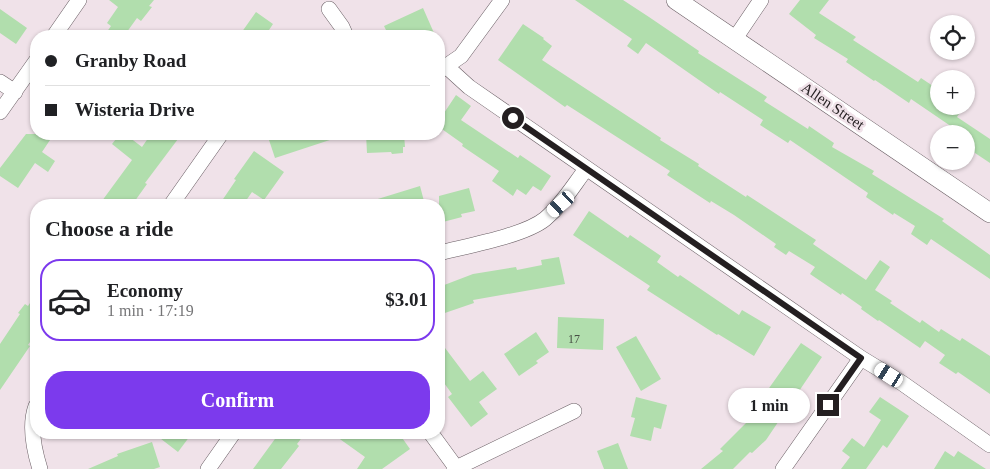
<!DOCTYPE html>
<meta charset="utf-8">
<style>
:root{--surface:#fff;--page:#f2f2f2;--text:#202124;--muted:#757577;--line:#e0e0e0;--accent:#7c3aed}
body{margin:0;font-family:Georgia,serif;background:var(--page);color:var(--text);height:100vh;display:flex;flex-direction:column;font-size:19px;white-space:nowrap}
*{box-sizing:border-box;margin:0}
p{font-size:16px;color:var(--muted)}
.icon{flex:none;width:28px;height:28px;fill:none;stroke:currentColor;stroke-width:2;stroke-linecap:round;stroke-linejoin:round}
.map{position:relative;flex:1;overflow:hidden}
.panel{position:absolute;left:30px;top:199px;width:415px;height:240px;display:flex;flex-direction:column;background:var(--surface);border-radius:20px;box-shadow:0 1px 4px #0004}
.panel>*{flex:none}
.guide{position:absolute;left:30px;top:30px;width:415px;height:110px;border-radius:20px;box-shadow:0 1px 4px #0004;display:grid;align-content:center;height:110px;padding:0 15px;background:var(--surface)}
.tools{position:absolute;left:930px;top:15px;display:grid;gap:10px}
.tools a{display:grid;place-items:center;width:45px;height:45px;border-radius:50%;background:var(--surface);box-shadow:0 1px 4px #0004;font-size:25px}
.end{position:absolute;width:22px;height:22px;margin:-11px;border:6px solid #241f21;background:#fff;box-shadow:0 0 0 2px #fff}
.from{border-radius:50%}
.bubble{position:absolute;height:35px;border-radius:18px;background:var(--surface);box-shadow:0 1px 4px #0004;font-size:16px;font-weight:800;line-height:35px;text-align:center}
.car{position:absolute;width:15px;height:30px;margin:-15px -8px;border-radius:6px;box-shadow:0 0 4px 1px #0007;background:linear-gradient(#fff 24%,#345 0 40%,#fff 0 76%,#345 0 86%,#fff 0)}
.guide b{display:flex;align-items:center;gap:18px;height:48px;font-size:19px}
.guide b+b{border-top:1px solid var(--line)}
.guide i{width:12px;height:12px;background:var(--text)}
ul{padding:0;list-style:none}
li{display:flex;align-items:center;gap:15px;height:82px;margin:0 10px 8px;padding:0 5px;border:2px solid var(--line);border-radius:20px}
li div{flex:1}
li b{display:block;font-size:19px}
li em{font-style:normal;font-weight:800}
li.current{border-color:var(--accent)}
li>.icon{width:45px;height:45px;stroke-width:1.5}
h2{padding:0 15px;font-size:22px;line-height:60px}
.cta{display:flex;gap:10px;margin-top:auto;padding:10px 15px}
.cta a{flex:1;height:58px;border-radius:20px;background:var(--accent);color:#fff;font-size:20px;font-weight:800;line-height:58px;text-align:center}
.map>svg:first-child{display:block}
.building{fill:#b1dead}
.lines{fill:none;stroke-linecap:round;stroke-linejoin:round}
.minor-casing{stroke:#695e64;stroke-width:16}
.tertiary-casing{stroke:#695e64;stroke-width:20}
.minor{stroke:#fff;stroke-width:15}
.tertiary{stroke:#fff;stroke-width:19}
.route{stroke:#241f21;stroke-width:6}
.labels{text-anchor:middle;dominant-baseline:central;stroke-width:5;stroke-linejoin:round;paint-order:stroke}
.number-label{font-size:12px;fill:#474f44}
.street-label{font-size:15px;fill:#241f21;stroke:#f0e2e9}
</style>
<div class="map">
<svg width="990" height="469" viewBox="0 0 990 469">
<rect width="100%" height="100%" fill="#f0e2e9"/>
<!-- building -->
<path class="building" d="M109 0H154L149 6 152 7 141 21 137 18 124 36H104L111 26 107 23 118 7Z
M575 0H623L649 17 699 51 698 53 767 97 764 101 808 129 809 126 834 143 832 147 874 171 872 174 944 219 942 221 990 255V279L931 239 927 245 911 234 915 226 894 213 893 215 866 197 868 193 790 140 788 143 760 125 763 120 720 92 719 94 646 43 638 54 627 46 632 39Z
M800 0H829L819 13 856 37 853 40 918 82 921 78 939 90V106H964L957 117 990 139V163L966 147V134H952L955 129 911 99 909 103 875 80 874 81 846 62 848 59 814 38 816 35 789 14Z
M423 8 434 33 427 36H389L384 26Z
M0 9 27 28 16 44 0 33Z
M256 12 273 24 265 36H239Z
M523 24 544 38 543 39 552 46 542 60 661 138 660 140 699 164 698 166 746 197 747 195 816 240 813 244 866 280 880 260 890 267 875 290 892 301 890 303 920 323 922 320 939 332 941 329 960 341 962 338 990 356V394L958 372 956 374 939 363 945 355 925 341 920 348 879 320 878 321 861 309 862 307 842 293 841 295 810 274 815 267 789 251 786 255 774 247 776 244 734 215 711 201 710 203 667 175 670 171 567 105 565 107 498 60Z
M456 95 471 106 461 120 518 158 520 155 551 176 541 191 533 186 526 195 517 189 513 196 492 181 499 171 462 146 463 144 439 127V109L444 113Z
M26 134H54L42 152 55 161 48 172 35 163 18 188 0 176V168Z
M120 134H125L142 147 151 134H171L178 139 145 183 147 184 132 205H99L132 160 112 144Z
M267 134H341L342 136 275 158Z
M366 134H404L405 147H403V153L392 154 391 152 367 153Z
M254 151 284 172 264 200 252 192 243 205H219L236 180 234 179Z
M420 186 425 205H368V202Z
M469 188 475 211 461 214 462 217 439 223V196Z
M589 211 628 238 630 235 661 256 657 262 678 277 680 275 739 315 742 310 771 327 754 356 718 334 717 335 647 290 650 286 573 235Z
M559 257 565 284 473 300 474 303 439 315V287L473 274 516 267 517 270 542 265 541 260Z
M36 294V333L28 345 30 346 0 390V344L20 314 18 313 25 304 28 306Z
M558 317 604 319 603 350 557 348Z
M536 332 549 352 536 361 538 363 519 376 504 354Z
M636 336 661 379 641 391 616 347Z
M439 340 470 381 483 371 497 389 479 402 488 414 471 427 448 397 452 394 439 376Z
M801 343 822 357 766 440 752 453 750 452 733 469H701L723 451 720 449 753 416 750 415Z
M636 397 667 405 661 429 654 427 651 441 630 436 635 418 631 417Z
M880 397 909 416 887 448 883 445 866 469H841L850 457 842 451 852 438 864 447 881 420 869 412Z
M152 432H193L178 452Z
M280 432H306L297 444 299 446 281 469H253Z
M330 432H398L410 449 382 469H357L365 457Z
M152 442 160 467 154 469H88L118 456 117 454Z
M618 443 628 469H604L597 451Z
M945 451 954 457 958 451 986 469H934Z"/>
<g class="lines">
<!-- minor casing -->
<g class="minor-casing">
<path id="minor" d="M329 9 342 27 346 36
M54 36 79 0
M734 40 761 0
M447 67 469 87 861 358 902 383 990 445
M439 71 461 56 502 0
M0 82 15 92
M0 112 36 61
M171 205 221 134
M439 253C466 246 524 236 545 219 562 205 573 186 586 169
M36 406C29 425 34 450 40 469
M430 432 457 469
M208 469 234 432
M454 469 574 411
M783 469 861 358"/>
</g>
<!-- tertiary casing -->
<g class="tertiary-casing">
<path id="tertiary" d="M676 0 990 213"/>
</g>
<!-- minor -->
<use href="#minor" class="minor"/>
<!-- tertiary -->
<use href="#tertiary" class="tertiary"/>
</g>
<g class="lines">
<!-- route -->
<path class="route" d="M513 118 861 358 828 405"/>
</g>
<g class="labels">
<!-- number labels -->
<g class="number-label">
<text x="574" y="339">17</text>
</g>
<!-- street labels -->
<g class="street-label">
<text transform="translate(833 106) rotate(34)">Allen Street</text>
</g>
</g>
</svg>
<div class="tools">
<a><svg class="icon" aria-label="locate" viewBox="0 0 24 24"><circle cx="12" cy="12" r="6"/><path d="M12 2v4M12 18v4M2 12h4M18 12h4"/></svg></a>
<a>+</a>
<a>−</a>
</div>
<i class="end from" style="left:513px;top:118px"></i>
<i class="end" style="left:828px;top:405px"></i>
<div class="bubble" style="left:728px;top:388px;width:82px">1 min</div>
<i class="car" style="left:561px;top:204px;rotate:228deg"></i>
<i class="car" style="left:889px;top:375px;rotate:303deg"></i>
<div class="guide">
<b><i class="from"></i>Granby Road</b>
<b><i></i>Wisteria Drive</b>
</div>
<section class="panel">
<h2>Choose a ride</h2>
<ul>
<li class="current"><svg class="icon" aria-label="car" viewBox="0 0 24 24"><path d="M5 17H2v-5l4-1 3-4h7l3 4 3 1v5h-3M9 17h6M6 11h13"/><circle cx="7" cy="17" r="2"/><circle cx="17" cy="17" r="2"/></svg><div><b>Economy</b><p>1 min · 17:19</p></div><em>$3.01</em></li>
</ul>
<div class="cta"><a>Confirm</a></div>
</section>
</div>
